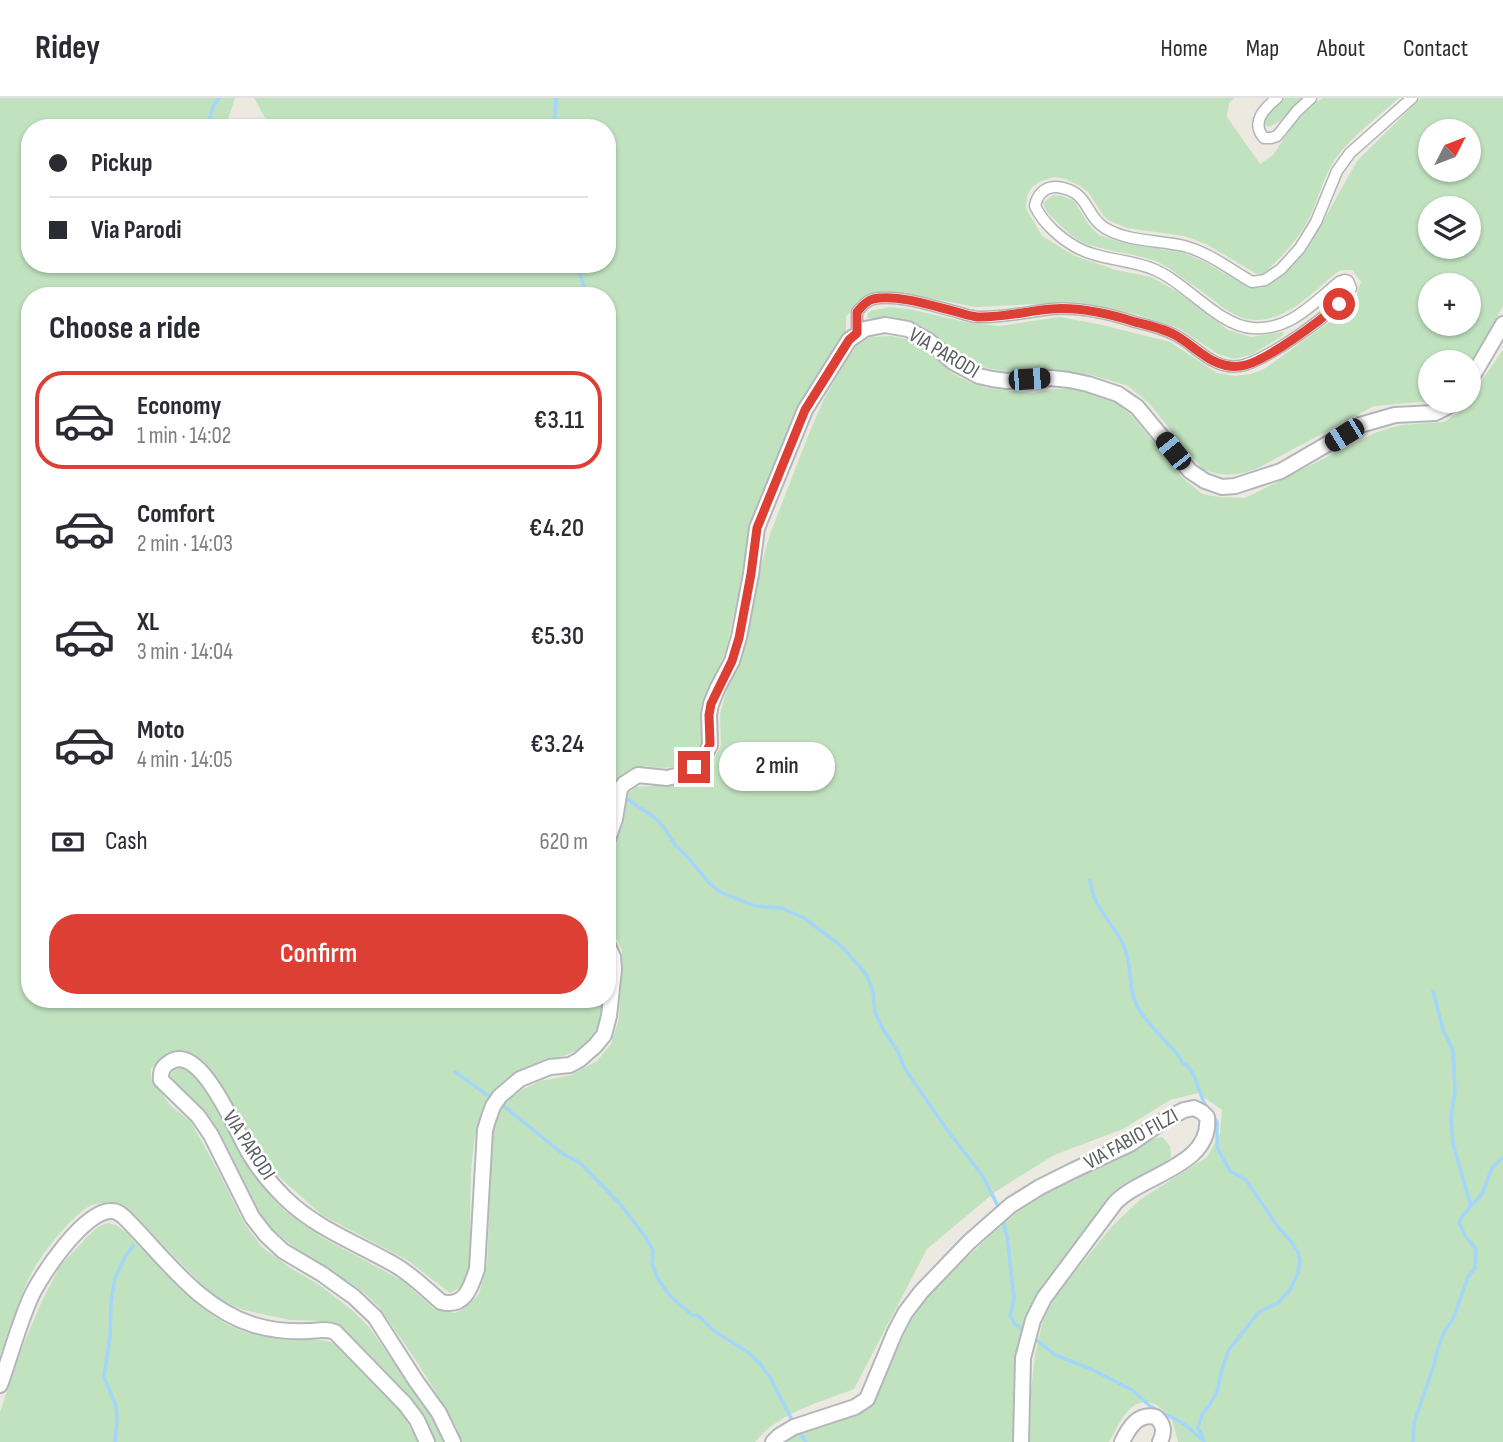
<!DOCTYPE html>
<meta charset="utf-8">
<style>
:root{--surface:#fff;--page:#f2f2f3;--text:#2b2b33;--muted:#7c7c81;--line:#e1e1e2;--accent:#de3f35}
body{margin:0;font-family:"Sofia Sans Condensed",sans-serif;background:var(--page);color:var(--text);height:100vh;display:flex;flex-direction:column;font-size:26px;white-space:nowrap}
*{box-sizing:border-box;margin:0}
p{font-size:23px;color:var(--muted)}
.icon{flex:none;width:38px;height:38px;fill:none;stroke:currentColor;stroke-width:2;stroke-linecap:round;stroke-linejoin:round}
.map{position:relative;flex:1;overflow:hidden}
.details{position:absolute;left:21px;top:189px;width:595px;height:721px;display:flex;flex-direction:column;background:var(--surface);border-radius:28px;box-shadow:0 2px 5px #0004}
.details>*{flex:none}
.guide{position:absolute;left:21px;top:21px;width:595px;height:154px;border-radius:28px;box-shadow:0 2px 5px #0004;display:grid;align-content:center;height:154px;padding:0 28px;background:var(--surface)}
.needle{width:46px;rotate:48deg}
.controls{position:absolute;left:1418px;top:21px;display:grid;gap:14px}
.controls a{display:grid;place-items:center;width:63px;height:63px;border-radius:50%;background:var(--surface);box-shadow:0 2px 5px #0004;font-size:35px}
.end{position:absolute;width:32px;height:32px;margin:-16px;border:9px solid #de3f35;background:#fff;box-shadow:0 0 0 4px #fff}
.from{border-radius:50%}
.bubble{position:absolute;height:49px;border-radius:24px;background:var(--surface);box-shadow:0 2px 5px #0004;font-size:23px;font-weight:600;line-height:49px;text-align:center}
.car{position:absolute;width:21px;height:42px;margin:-21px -10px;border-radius:9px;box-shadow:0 0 5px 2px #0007;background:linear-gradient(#222 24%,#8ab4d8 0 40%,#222 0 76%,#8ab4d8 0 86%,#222 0)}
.guide b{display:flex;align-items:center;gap:24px;height:66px;font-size:26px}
.guide b+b{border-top:2px solid var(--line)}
.guide i{width:18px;height:18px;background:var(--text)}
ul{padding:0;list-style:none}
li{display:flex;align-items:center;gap:21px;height:98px;margin:0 14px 10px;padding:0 14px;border:4px solid transparent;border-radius:28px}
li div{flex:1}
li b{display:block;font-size:26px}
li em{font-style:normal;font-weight:600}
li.on{border-color:var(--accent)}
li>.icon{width:63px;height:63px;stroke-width:1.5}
h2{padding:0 28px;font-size:32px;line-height:84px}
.pay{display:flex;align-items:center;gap:18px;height:77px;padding:0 28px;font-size:26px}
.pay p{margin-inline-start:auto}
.action{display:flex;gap:14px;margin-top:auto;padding:14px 28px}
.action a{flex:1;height:80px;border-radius:28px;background:var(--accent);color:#fff;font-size:28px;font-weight:600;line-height:80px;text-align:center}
header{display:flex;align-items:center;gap:42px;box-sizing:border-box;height:98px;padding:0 35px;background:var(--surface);border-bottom:2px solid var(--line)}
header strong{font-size:33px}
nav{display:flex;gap:38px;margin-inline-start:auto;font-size:24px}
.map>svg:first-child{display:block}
.green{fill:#c0e2bf;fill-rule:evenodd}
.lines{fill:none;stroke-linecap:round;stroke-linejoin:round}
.stream{stroke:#a4d6fa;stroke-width:3.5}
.street-casing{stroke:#b2b4b8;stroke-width:13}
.secondary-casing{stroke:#b3b6bb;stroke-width:18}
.street{stroke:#fff;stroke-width:10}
.secondary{stroke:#fff;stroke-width:14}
.route{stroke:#de3f35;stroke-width:9}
.labels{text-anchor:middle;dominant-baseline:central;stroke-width:5;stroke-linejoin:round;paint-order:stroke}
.street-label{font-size:21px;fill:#5a5d61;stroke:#fff}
</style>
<header>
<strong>Ridey</strong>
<nav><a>Home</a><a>Map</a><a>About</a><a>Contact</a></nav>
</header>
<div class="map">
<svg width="1503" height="1344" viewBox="0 0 1503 1344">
<rect width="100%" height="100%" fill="#ece9e1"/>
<!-- green -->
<path class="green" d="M0 0H235L225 30H30V166H607V30H271L254 0H1234L1229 5 1227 19 1260 66 1273 57 1299 18 1310 8 1323 0H1399C1378 19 1344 44 1331 68 1322 84 1318 102 1310 118 1299 141 1282 159 1263 176L1255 175 1206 146 1184 138 1127 130 1108 122 1103 117 1088 94 1080 88 1066 81 1054 79 1041 83 1032 89 1027 98 1026 110 1042 138 1075 158 1116 172 1151 179 1178 194 1228 232 1251 239 1284 234 1282 238 1251 257 1234 261 1218 256 1178 230 1135 216 1078 204 975 209 915 197 891 194 867 197 857 203 846 219V239L802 302 748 433 743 475 726 552 701 608V650L692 659 676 669 660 670 646 668 624 676 612 692 607 721V198H30V901H603C601 913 600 927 593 938 580 957 557 959 537 966 518 972 500 982 489 999 468 1032 471 1093 470 1132 470 1144 472 1158 469 1169 467 1176 463 1183 461 1189L450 1195 407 1162 322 1117 276 1076 260 1053 215 978 204 964 190 956 179 953 160 960 151 971V981L171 1008 191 1024 216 1069 244 1125 262 1149 289 1169 321 1188 353 1213 369 1229 430 1316 444 1344H436L424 1318 408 1298 338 1226 323 1223 290 1222 266 1217 243 1212 214 1199 124 1107C114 1104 103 1104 92 1107 73 1115 40 1158 31 1176 18 1202 10 1231 0 1257Z
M1285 0H1306L1280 23 1269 29 1265 27 1263 23 1265 18Z
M1421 0H1503V208L1475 257 1468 267V264H1430L1431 303 1374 308 1256 371C1237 378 1221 379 1202 371L1149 305 1128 288 1092 277 1049 272 1022 276 981 269 950 249 922 228 901 223 871 221 867 219 869 214 874 212 890 209 909 211 965 224 999 228 1059 219 1098 226 1170 244 1217 275 1234 278 1251 276 1264 271 1353 207 1361 184 1352 172H1341L1336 175C1314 193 1290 220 1259 222 1233 224 1214 200 1194 188 1182 180 1170 170 1158 164 1134 155 1108 154 1084 145 1075 141 1066 133 1059 126 1052 119 1045 114 1043 105L1053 97 1062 98 1074 103 1089 127 1099 137 1119 144 1184 155 1203 163 1250 190H1260L1270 186 1307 152 1357 63ZM1430 33H1468V72H1430ZM1430 110H1468V149H1430ZM1430 187H1468V226H1430Z
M891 238 907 241 920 247 954 276 969 284 987 290 1033 295 1055 291H1074L1104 298 1120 308 1133 319 1183 380 1202 396 1219 399 1245 400 1377 334 1401 327 1444 324 1460 313 1503 252V1344H1178L1171 1318C1165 1314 1158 1307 1152 1305 1129 1298 1118 1329 1109 1344H1030L1031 1293 1035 1257 1043 1222 1055 1199 1112 1128 1141 1101 1207 1059 1220 1036 1222 1012 1198 995 1170 1002 1123 1031 1054 1057 995 1094 927 1151 854 1291C821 1304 778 1315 755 1344H460L457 1330 443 1306 417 1264 379 1209 363 1194 295 1150 273 1132 257 1112 224 1044 210 1022 170 979C174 969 183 967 191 974 204 986 213 1005 222 1020 238 1047 255 1073 272 1100L285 1113 323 1140 403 1183 434 1211 455 1215 466 1209 479 1196 487 1166 492 1053 494 1027 502 1008 520 993 540 983 571 977 597 963 611 946 619 920 622 852 607 822V772L624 722 627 702 630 693 636 689 681 686 696 681 713 663 721 647 720 616 770 436 810 333 825 299 848 260 857 247 870 239Z
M1162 1039 1170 1048 1171 1059 1163 1066 1120 1090 1105 1107 1030 1210 1020 1236 1014 1344H785L789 1340 806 1332 864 1312 874 1303 909 1226 922 1206 954 1172 992 1136 1030 1103 1088 1072 1153 1041Z
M108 1125 116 1127 126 1134C157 1167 205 1225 250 1235 263 1239 278 1241 292 1242 307 1243 321 1239 335 1246L400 1313 419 1344H0V1314L23 1247 42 1203 60 1168 89 1137 99 1128Z"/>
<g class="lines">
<!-- stream -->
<path class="stream" d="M206 30 214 7 219 0
M554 30 556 0
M579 166 580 176 587 198
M607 685 615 692
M624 699 654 719 663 728 676 748 691 763 709 785 720 794 755 808 781 810 804 820 840 847 860 869 866 876 873 893 875 914 883 931 897 952 905 971 948 1033 982 1077 1000 1112
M1090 782C1092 808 1113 825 1124 848 1133 868 1127 890 1138 910 1148 927 1164 940 1176 955 1179 957 1180 961 1182 964 1185 967 1188 967 1190 971 1198 982 1199 998 1207 1010
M1433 893 1443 932 1453 952 1455 993 1451 1019 1453 1046 1471 1108
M455 974 493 1001
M500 1005 563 1056 579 1064 621 1107 644 1137 653 1152 652 1166 658 1181 671 1199 692 1217 699 1218 714 1233 749 1255 761 1267 770 1279 793 1324
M1002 1119 1007 1138 1014 1199 1013 1207 1010 1217 1015 1226 1025 1233
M1034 1240 1055 1257 1091 1271 1132 1292 1150 1308 1184 1326 1204 1343
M797 1331 806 1344
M1203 1339 1198 1330 1199 1326 1202 1317 1210 1306 1217 1294 1222 1272 1228 1253 1259 1214 1278 1205 1290 1192 1298 1175 1300 1163 1298 1154 1290 1142 1278 1129 1246 1082 1230 1073 1217 1049V1024L1212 1016
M115 1344 117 1320 116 1308 104 1279 110 1239 111 1203 115 1180 125 1159 133 1148
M1413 1344 1414 1325 1433 1270 1438 1250 1444 1234 1453 1221 1468 1179 1475 1170 1476 1151 1466 1139 1459 1125 1462 1118 1482 1096 1492 1070 1503 1059"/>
<!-- street casing -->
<g class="street-casing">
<path id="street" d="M1277 0C1265 10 1250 24 1264 40H1271L1277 38 1297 13 1311 0
M857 235V214C861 209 866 203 873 201 899 196 932 208 957 214 963 216 970 218 977 219 1002 220 1027 214 1051 211 1077 209 1110 216 1135 224 1148 227 1163 231 1175 237 1197 248 1212 272 1240 268 1263 265 1342 211 1351 190L1348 183 1345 182 1339 184C1314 205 1289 233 1253 230 1218 228 1186 184 1153 171 1129 161 1099 162 1076 149 1060 140 1043 125 1035 108 1037 97 1045 88 1057 89 1090 93 1084 117 1105 130 1128 144 1159 142 1184 148 1207 154 1227 169 1247 181L1252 184 1265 182 1281 171 1291 160 1300 150 1316 124 1337 73 1350 55 1412 0"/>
</g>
<!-- secondary casing -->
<g class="secondary-casing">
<path id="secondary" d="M1468 286 1503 226
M607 744 615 721 620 691 624 686 638 677 667 680 680 677 694 669 705 657 710 647 709 617 711 606 718 589 732 563 739 539 751 476 757 430 805 312 849 242 865 231 885 227 908 231 929 243 953 264 979 278 992 281 1007 283 1051 280 1069 282 1088 286 1118 296 1137 309 1190 373 1205 383 1222 389 1235 388 1281 373 1360 327 1395 317 1435 315 1449 308 1455 303
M0 1287C10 1259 18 1229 30 1201 40 1178 85 1111 112 1113 119 1113 124 1119 129 1124 167 1163 200 1210 254 1227 271 1232 291 1234 308 1233 319 1233 325 1230 335 1234L405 1306 417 1322 427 1344
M453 1344 439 1315 416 1283 375 1219 354 1199 322 1176 283 1153 266 1137 252 1119 211 1037 198 1018 161 982C160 974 163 968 170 964 202 944 238 1039 251 1058 260 1073 273 1088 285 1100 317 1131 357 1145 395 1167 412 1177 426 1191 441 1204 465 1210 471 1189 477 1171L485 1032 489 1019 493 1008 500 998 520 981 550 969 570 967 579 962 595 948 604 937 609 918 614 871 613 859 607 845
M773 1344 779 1338 794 1329 855 1309 867 1301 895 1234 905 1215 921 1194 969 1144 1011 1107 1040 1089 1074 1072 1130 1046 1163 1023 1184 1012 1194 1010 1202 1014 1207 1019C1213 1068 1141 1077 1115 1105L1044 1200 1033 1222 1023 1260 1021 1344
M1122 1344C1129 1329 1138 1315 1156 1319 1164 1327 1165 1333 1160 1344"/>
</g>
<!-- street -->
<use href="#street" class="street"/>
<!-- secondary -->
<use href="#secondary" class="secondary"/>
</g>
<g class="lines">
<!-- route -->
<path class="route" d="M694 669 705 657 710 646 709 617 711 606 732 563 739 540 751 476 757 430 805 312 849 242 857 235V214C861 209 866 203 873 201 897 196 933 208 957 214 963 216 971 218 977 219 1002 220 1027 213 1051 211 1077 209 1110 216 1135 224 1148 227 1164 231 1175 237 1197 249 1213 272 1241 268 1264 265 1320 223 1339 206"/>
</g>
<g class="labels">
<!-- street labels -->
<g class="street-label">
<text transform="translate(944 255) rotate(31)">VIA PARODI</text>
<text transform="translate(1131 1041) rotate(-29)">VIA FABIO FILZI</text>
<text transform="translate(249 1047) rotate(57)">VIA PARODI</text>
</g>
</g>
</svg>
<div class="controls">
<a><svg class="needle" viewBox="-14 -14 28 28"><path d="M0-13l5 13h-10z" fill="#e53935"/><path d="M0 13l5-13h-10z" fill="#7c7c81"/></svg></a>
<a><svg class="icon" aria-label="layers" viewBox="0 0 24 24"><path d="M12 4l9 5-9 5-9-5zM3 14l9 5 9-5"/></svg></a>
<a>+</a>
<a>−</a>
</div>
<i class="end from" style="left:1339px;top:206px"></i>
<i class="end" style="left:694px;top:669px"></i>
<div class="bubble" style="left:719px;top:644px;width:116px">2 min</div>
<i class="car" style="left:1029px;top:281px;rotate:86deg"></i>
<i class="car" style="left:1344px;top:337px;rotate:238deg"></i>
<i class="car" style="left:1173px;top:353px;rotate:321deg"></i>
<div class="guide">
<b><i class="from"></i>Pickup</b>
<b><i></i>Via Parodi</b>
</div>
<section class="details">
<h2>Choose a ride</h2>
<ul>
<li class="on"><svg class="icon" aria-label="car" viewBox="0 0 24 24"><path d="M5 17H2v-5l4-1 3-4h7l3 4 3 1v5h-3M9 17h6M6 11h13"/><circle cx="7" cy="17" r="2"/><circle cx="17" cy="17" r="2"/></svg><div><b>Economy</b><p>1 min · 14:02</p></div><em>€3.11</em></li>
<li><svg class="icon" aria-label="car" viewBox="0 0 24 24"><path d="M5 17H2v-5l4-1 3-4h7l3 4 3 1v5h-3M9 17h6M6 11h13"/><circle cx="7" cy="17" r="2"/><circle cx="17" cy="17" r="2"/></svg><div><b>Comfort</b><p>2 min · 14:03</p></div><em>€4.20</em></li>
<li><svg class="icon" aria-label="car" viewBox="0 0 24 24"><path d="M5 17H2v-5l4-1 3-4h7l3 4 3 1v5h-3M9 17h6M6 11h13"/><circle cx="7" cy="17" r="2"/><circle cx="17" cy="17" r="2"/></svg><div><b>XL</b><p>3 min · 14:04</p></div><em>€5.30</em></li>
<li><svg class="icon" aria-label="car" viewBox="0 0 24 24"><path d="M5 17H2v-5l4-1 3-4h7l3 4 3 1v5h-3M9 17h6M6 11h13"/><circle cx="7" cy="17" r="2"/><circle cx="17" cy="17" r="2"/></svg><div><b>Moto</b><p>4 min · 14:05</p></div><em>€3.24</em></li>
</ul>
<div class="pay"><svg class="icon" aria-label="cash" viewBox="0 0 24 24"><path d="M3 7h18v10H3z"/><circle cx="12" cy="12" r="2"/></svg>Cash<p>620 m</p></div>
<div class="action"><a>Confirm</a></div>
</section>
</div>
